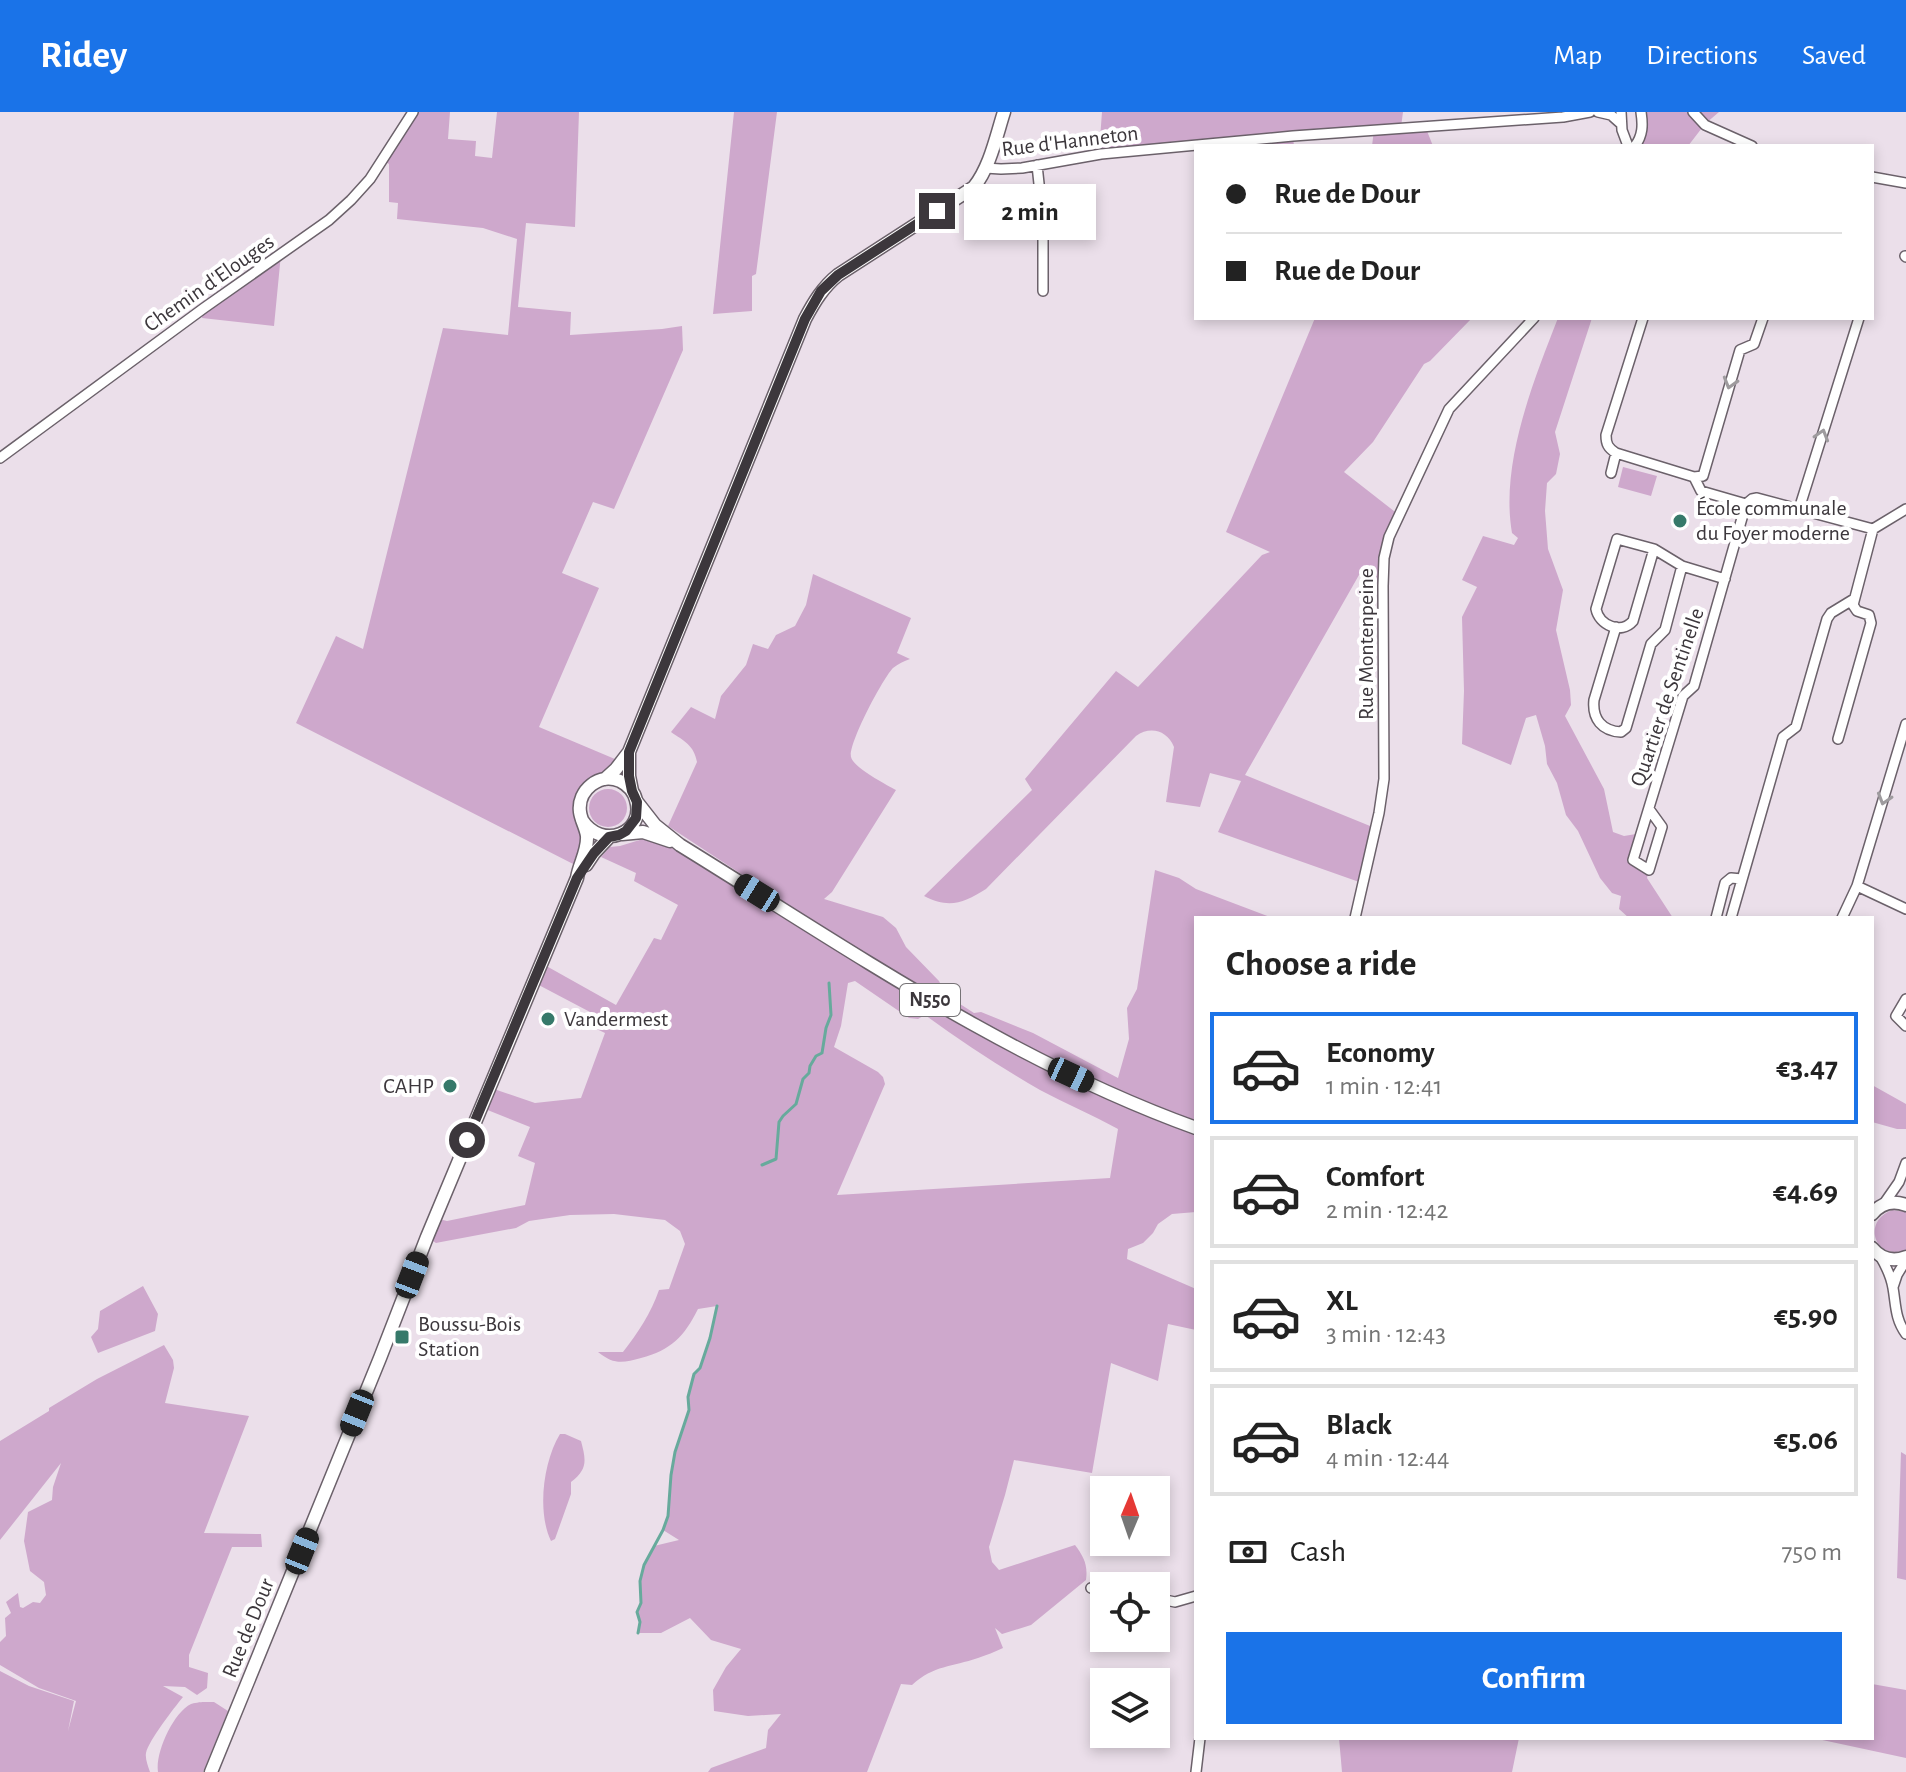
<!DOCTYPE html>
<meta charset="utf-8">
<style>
:root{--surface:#fff;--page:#f2f2f2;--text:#222;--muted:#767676;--line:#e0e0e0;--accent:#1a73e8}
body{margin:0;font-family:"Alegreya Sans",sans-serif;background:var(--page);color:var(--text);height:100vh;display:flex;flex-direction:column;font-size:30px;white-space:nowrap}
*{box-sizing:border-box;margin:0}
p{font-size:26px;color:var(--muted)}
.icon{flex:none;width:44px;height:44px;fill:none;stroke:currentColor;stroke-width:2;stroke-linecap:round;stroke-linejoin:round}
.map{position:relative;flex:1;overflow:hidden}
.details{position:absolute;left:1194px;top:804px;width:680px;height:824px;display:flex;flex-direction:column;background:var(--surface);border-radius:0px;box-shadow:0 4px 12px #0003}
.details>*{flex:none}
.guide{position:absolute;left:1194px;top:32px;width:680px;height:176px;border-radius:0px;box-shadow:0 4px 12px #0003;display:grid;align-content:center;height:176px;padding:0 32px;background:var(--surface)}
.needle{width:52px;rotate:2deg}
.tools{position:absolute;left:1090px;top:1364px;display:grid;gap:16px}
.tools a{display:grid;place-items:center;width:80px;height:80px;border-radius:0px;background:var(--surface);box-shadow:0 4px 12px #0003;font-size:40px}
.end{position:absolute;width:36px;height:36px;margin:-18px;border:10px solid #3c373c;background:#fff;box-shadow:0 0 0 4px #fff}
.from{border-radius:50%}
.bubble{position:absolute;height:56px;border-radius:0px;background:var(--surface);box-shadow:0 4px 12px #0003;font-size:26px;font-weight:600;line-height:56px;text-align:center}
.car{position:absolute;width:24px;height:48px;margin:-24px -12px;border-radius:10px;box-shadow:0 0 6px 2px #0007;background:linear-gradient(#222 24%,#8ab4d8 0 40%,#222 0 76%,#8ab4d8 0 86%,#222 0)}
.guide b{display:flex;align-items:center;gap:28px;height:76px;font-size:30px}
.guide b+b{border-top:2px solid var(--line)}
.guide i{width:20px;height:20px;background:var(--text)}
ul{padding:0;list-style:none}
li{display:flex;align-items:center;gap:24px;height:112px;margin:0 16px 12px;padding:0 16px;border:4px solid var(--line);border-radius:0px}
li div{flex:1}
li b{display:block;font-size:30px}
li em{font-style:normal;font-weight:600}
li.current{border-color:var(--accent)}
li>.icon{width:72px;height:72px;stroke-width:1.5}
h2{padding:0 32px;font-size:36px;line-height:96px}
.pay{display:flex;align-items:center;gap:20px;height:88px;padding:0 32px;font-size:30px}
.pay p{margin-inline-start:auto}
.primary-button{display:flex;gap:16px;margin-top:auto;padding:16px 32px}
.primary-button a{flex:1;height:92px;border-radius:0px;background:var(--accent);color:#fff;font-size:32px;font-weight:600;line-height:92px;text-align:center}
header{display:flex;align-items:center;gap:48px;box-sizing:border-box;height:112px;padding:0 40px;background:var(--accent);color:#fff}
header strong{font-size:38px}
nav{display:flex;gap:44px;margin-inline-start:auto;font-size:28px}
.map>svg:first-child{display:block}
.green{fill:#cea8cc;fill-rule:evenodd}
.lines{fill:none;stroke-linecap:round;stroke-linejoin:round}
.stream{stroke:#67aa9c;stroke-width:3}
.minor-casing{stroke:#6b616a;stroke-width:12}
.major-casing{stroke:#6b616a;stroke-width:15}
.minor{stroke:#fff;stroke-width:9}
.major{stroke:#fff;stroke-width:12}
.oneway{stroke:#9e9b9e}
.route{stroke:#3c373c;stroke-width:10}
.poi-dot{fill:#36796a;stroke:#fff;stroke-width:3}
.labels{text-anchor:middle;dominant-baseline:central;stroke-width:8;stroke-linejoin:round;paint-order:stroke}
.shield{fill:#fff;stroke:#767376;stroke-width:2}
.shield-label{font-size:20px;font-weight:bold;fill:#3c373c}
.street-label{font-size:22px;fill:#3c373c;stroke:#fff}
.poi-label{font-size:22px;fill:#3c373c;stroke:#fff;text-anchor:start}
</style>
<header>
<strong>Ridey</strong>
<nav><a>Map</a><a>Directions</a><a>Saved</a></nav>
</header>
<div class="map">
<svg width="1906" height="1660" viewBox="0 0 1906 1660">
<rect width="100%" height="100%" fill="#ebdfea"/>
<!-- green -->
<path class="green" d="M413 0H450L448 27 476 29 475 44 492 46 497 0H579L575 115 526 111 518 195 571 200 570 223 662 217 682 214 683 238 614 397 593 390 562 461 599 476 539 615 622 650 583 681 587 723 579 755 296 611 336 524 363 537 443 216 508 223 517 127 483 116 397 107 398 91 389 90V52L382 48Z
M734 0H777L756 162 752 164V199L713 202Z
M1102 0H1403L1401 15 1425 14 1433 34H1372L1374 18 1293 25 1294 34H1221L1102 42 1100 27Z
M1645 0H1719L1705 12 1688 34H1635Z
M281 142 274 214 202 206 204 196Z
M1315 206H1472L1430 249 1424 252 1373 330 1344 360 1399 403 1389 425 1383 474 1359 463 1245 663 1375 716 1362 771 1218 720 1241 669 1210 661 1200 695 1166 690 1174 635C1167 618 1150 614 1136 624L986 777C964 791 949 797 924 784L1032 678 1025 667 1116 559 1138 575 1262 443 1270 440 1226 420Z
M1558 206H1592L1555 320 1560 342 1556 362 1547 371 1545 399 1548 437 1563 478 1556 518 1570 578 1571 593 1565 604 1604 677 1613 720 1624 724 1642 721 1633 748 1649 758 1647 766 1673 806H1629L1619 797 1621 784 1612 781 1600 766 1578 719 1566 703 1557 671 1547 652 1545 634 1536 603 1526 606 1511 653 1462 632 1464 579 1462 505 1477 475 1462 468 1483 424 1514 433 1518 426 1512 421C1500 352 1533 270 1558 206Z
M1623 355 1657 364 1651 384 1618 375Z
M813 462 911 506 897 541 910 547C904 549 898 552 893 556 883 566 848 632 851 645 854 656 885 672 896 678L832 780 824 787 883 805 896 816 906 835 939 869 946 883 974 901 981 900 1033 921 1118 966 1129 927 1127 896 1137 877 1155 758 1179 766 1196 777 1270 805 1196 806V1100L1172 1102 1158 1112 1153 1121 1143 1131 1128 1137 1127 1147 1196 1177V1218L1168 1212 1158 1269 1111 1251 1092 1361 1014 1348 1005 1383 989 1435 992 1450 999 1458 1075 1433C1084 1445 1088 1453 1086 1468L1031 1513 1002 1522 995 1516 1003 1536C995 1540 986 1543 978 1546 952 1555 934 1553 912 1573L901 1572 867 1660H708L711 1656 766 1636 768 1618 781 1602 748 1604 714 1599 713 1578 726 1555 741 1537 711 1528 690 1506 661 1521H638L640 1510 637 1500C643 1487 639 1479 641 1466 642 1454 649 1444 654 1434L679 1428 663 1418 668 1404 671 1363 675 1340 689 1298 688 1285 694 1262 700 1256 710 1226 717 1194 698 1197C684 1225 671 1238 641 1246 623 1251 614 1253 598 1240H623C638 1221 651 1201 659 1178L669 1177 685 1132 680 1119 665 1108 614 1102 570 1103 529 1109 516 1116 441 1130 436 1131 427 1125 435 1106 447 1109 525 1093 535 1051 518 1044 530 1015 480 995 488 975 535 991 581 986 605 921 586 912 590 900 533 870 541 851 616 893 654 826 661 828 678 793 634 769 636 761 601 745 610 735 620 734 643 727 655 731 657 728 788 800 787 792 668 714 697 650C694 633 684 629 671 620L691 595 715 607 721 584 746 553 753 532 768 537 776 523 795 514 806 493ZM855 869 909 906 918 907 925 903C962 930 1000 955 1040 978 1066 992 1093 1003 1118 1017L1110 1066 837 1083 885 972 883 965 878 960 834 935 841 914 848 871Z
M589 696a19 19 0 1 1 38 0a19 19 0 1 1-38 0Z
M1872 973 1906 992V1017H1897L1872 1010Z
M1892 1098 1906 1100V1138C1875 1149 1861 1110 1892 1098Z
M143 1174 158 1202 155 1219 98 1241 91 1225 98 1217 100 1199Z
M164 1233 173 1248 174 1256 165 1291 249 1304 204 1421 261 1422 262 1435H232L189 1543V1555L208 1561 207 1576 197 1583 185 1575 163 1574 183 1585C174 1596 149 1628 146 1641 145 1647 148 1654 150 1660H0V1559L29 1574 74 1589 68 1619 76 1589 39 1576 0 1553V1530L6 1524 5 1506 11 1501 6 1490 18 1481 20 1495 23 1496 33 1490 40 1491 46 1483 44 1470 30 1459 24 1429 28 1400 52 1388 53 1375 61 1351 0 1428V1329L49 1299V1296L97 1267Z
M560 1322H565L581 1329C586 1348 588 1357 571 1370V1382L555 1427 551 1429C537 1400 543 1350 560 1322Z
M1901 1340 1906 1343V1468L1897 1466Z
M1872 1572 1906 1578V1646L1813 1626H1872Z
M204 1590H214L228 1599 203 1660H158C155 1641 173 1601 191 1592 193 1591 201 1590 204 1590Z
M1339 1626H1519L1512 1660H1342Z"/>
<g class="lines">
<!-- stream -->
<path class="stream" d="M762 1053 776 1047 779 1010 783 1004 796 992 803 967 809 961 810 954 816 944 822 941 826 916 831 903 829 871
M638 1521 640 1510 637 1500 641 1491 640 1469 644 1453 663 1418 668 1404 671 1363 675 1340 689 1298 688 1285 694 1262 700 1256 710 1226 717 1194"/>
<!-- minor casing -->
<g class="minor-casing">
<path id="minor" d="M1598 0 1611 3 1620 11
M1621 0 1622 18 1628 34
M1693 0 1705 13 1752 34
M1635 34C1643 23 1643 13 1641 0
M1037 53 1043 109V179
M985 56 1001 57 1022 56 1101 42 1293 24 1563 5 1590 0
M1872 65 1906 71
M1905 144 1906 145
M1643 206 1606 323C1606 332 1608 336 1616 341L1694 365 1701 379 1746 392 1752 387 1757 386 1873 417 1906 397
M0 346 204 196 329 108 351 88 370 67 413 0
M1611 361 1616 341
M1694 365 1703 364 1740 238 1754 232 1763 206
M1799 397 1859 206
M1654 437 1633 509C1621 523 1599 513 1596 497L1617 427 1654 437 1682 454 1725 467
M1616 515 1594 588C1592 607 1602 619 1621 620L1626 616 1651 532 1665 518 1682 454
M1838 627 1871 511 1869 503 1857 499 1853 493 1873 417
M1649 697 1662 715 1649 758 1633 748 1683 584 1694 574 1746 392
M1857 774 1906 797
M1355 806 1379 701 1384 667 1383 474 1384 446 1389 425 1449 297 1534 206
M1716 806 1725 771 1731 766 1742 767
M1731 806 1783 625 1796 615 1827 507 1831 501 1854 487
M1842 806 1857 774 1906 612
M1906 887 1896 904 1906 914
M1883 1093 1899 1070 1906 1051
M1880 1144C1886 1154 1891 1164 1893 1176 1896 1193 1895 1207 1906 1222
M1893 1175 1897 1163 1906 1148
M1091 1476 1104 1478
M1156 1486 1175 1490 1196 1484
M1196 1660 1200 1626"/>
</g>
<!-- major casing -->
<g class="major-casing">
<path id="major" d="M629 640V664L632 679
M605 667 616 657 629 640 805 207C814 190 823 175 838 163L974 75C990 55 996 25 1004 0
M637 690 655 713 680 733C847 836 1010 949 1196 1016
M622 722 643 720 670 729
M586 753 594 741 609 725
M1872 1102C1881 1091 1893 1088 1906 1093
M1872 1136C1881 1147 1893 1150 1906 1145
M211 1660 380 1246 427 1125 577 766C579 752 588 739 587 724 586 716 581 708 580 700 577 678 600 660 620 669 628 673 634 680 636 688 646 721 602 739 582 708"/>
</g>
<!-- minor -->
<use href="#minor" class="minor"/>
<!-- major -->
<use href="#major" class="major"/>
</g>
<!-- one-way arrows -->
<defs><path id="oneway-chevron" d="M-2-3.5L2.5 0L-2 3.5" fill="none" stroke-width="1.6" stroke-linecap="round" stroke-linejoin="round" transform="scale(2)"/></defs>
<g class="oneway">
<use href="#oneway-chevron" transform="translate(1730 271) rotate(106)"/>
<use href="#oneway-chevron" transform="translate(1822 323) rotate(-73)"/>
<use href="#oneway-chevron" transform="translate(1884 687) rotate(107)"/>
</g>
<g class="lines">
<!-- route -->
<path class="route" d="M467 1028 577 766 594 741 609 725 619 723 626 719 636 706 637 690 632 679 629 664V640L805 207 821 179 838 163 937 99"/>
</g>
<!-- markers -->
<g class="poi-dot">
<circle cx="1680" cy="409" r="8"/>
<circle cx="548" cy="907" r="8"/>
<circle cx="450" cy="974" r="8"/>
<rect x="394" y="1217" width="16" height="16" rx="4"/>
</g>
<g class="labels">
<!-- shield labels -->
<rect class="shield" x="900" y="872" width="60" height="32" rx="6"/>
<g class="shield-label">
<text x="930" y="888">N550</text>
</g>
<!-- street labels -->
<g class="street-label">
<text transform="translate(1070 29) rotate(-7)">Rue d'Hanneton</text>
<text transform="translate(209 171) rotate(-35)">Chemin d'Elouges</text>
<text transform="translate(1366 532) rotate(-90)">Rue Montenpeine</text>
<text transform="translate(1667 585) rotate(-71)">Quartier de Sentinelle</text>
<text transform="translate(248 1516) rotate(-68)">Rue de Dour</text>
</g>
<!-- poi labels -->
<g class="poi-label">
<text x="1696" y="396">École communale<tspan x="1696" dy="25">du Foyer moderne</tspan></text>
<text x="564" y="907">Vandermest</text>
<text x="434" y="974" text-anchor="end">CAHP</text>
<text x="418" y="1212">Boussu-Bois<tspan x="418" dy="25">Station</tspan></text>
</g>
</g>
</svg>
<div class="tools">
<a><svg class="needle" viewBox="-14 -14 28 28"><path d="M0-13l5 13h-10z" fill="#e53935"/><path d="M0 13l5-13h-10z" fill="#767676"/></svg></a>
<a><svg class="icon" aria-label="locate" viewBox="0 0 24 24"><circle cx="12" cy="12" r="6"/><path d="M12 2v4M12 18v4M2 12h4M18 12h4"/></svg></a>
<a><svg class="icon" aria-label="layers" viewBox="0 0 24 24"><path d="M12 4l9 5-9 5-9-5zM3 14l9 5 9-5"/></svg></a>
</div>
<i class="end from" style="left:467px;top:1028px"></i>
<i class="end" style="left:937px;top:99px"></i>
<div class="bubble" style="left:964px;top:72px;width:132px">2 min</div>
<i class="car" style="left:757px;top:781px;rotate:302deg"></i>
<i class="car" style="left:1071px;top:963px;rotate:115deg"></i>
<i class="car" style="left:412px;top:1163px;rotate:21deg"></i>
<i class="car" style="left:357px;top:1301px;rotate:202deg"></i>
<i class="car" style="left:302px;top:1439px;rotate:22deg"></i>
<div class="guide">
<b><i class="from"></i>Rue de Dour</b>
<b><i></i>Rue de Dour</b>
</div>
<section class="details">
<h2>Choose a ride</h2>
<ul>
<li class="current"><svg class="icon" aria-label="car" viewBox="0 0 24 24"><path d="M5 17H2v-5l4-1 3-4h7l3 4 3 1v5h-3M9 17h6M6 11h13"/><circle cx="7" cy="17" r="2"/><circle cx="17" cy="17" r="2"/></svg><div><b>Economy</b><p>1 min · 12:41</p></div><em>€3.47</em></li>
<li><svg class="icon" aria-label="car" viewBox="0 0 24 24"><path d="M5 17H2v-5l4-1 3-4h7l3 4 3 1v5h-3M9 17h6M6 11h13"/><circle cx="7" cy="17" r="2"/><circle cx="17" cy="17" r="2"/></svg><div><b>Comfort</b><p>2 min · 12:42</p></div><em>€4.69</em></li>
<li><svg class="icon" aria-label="car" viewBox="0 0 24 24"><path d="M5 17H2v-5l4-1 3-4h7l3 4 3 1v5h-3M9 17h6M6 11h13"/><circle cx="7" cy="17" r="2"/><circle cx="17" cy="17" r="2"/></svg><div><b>XL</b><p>3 min · 12:43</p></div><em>€5.90</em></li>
<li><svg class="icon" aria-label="car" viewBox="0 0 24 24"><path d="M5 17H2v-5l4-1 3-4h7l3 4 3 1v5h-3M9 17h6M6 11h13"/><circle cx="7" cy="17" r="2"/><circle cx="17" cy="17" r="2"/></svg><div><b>Black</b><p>4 min · 12:44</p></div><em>€5.06</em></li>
</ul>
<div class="pay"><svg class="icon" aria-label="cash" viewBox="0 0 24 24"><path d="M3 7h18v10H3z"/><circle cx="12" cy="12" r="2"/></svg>Cash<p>750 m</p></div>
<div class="primary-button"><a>Confirm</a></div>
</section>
</div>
